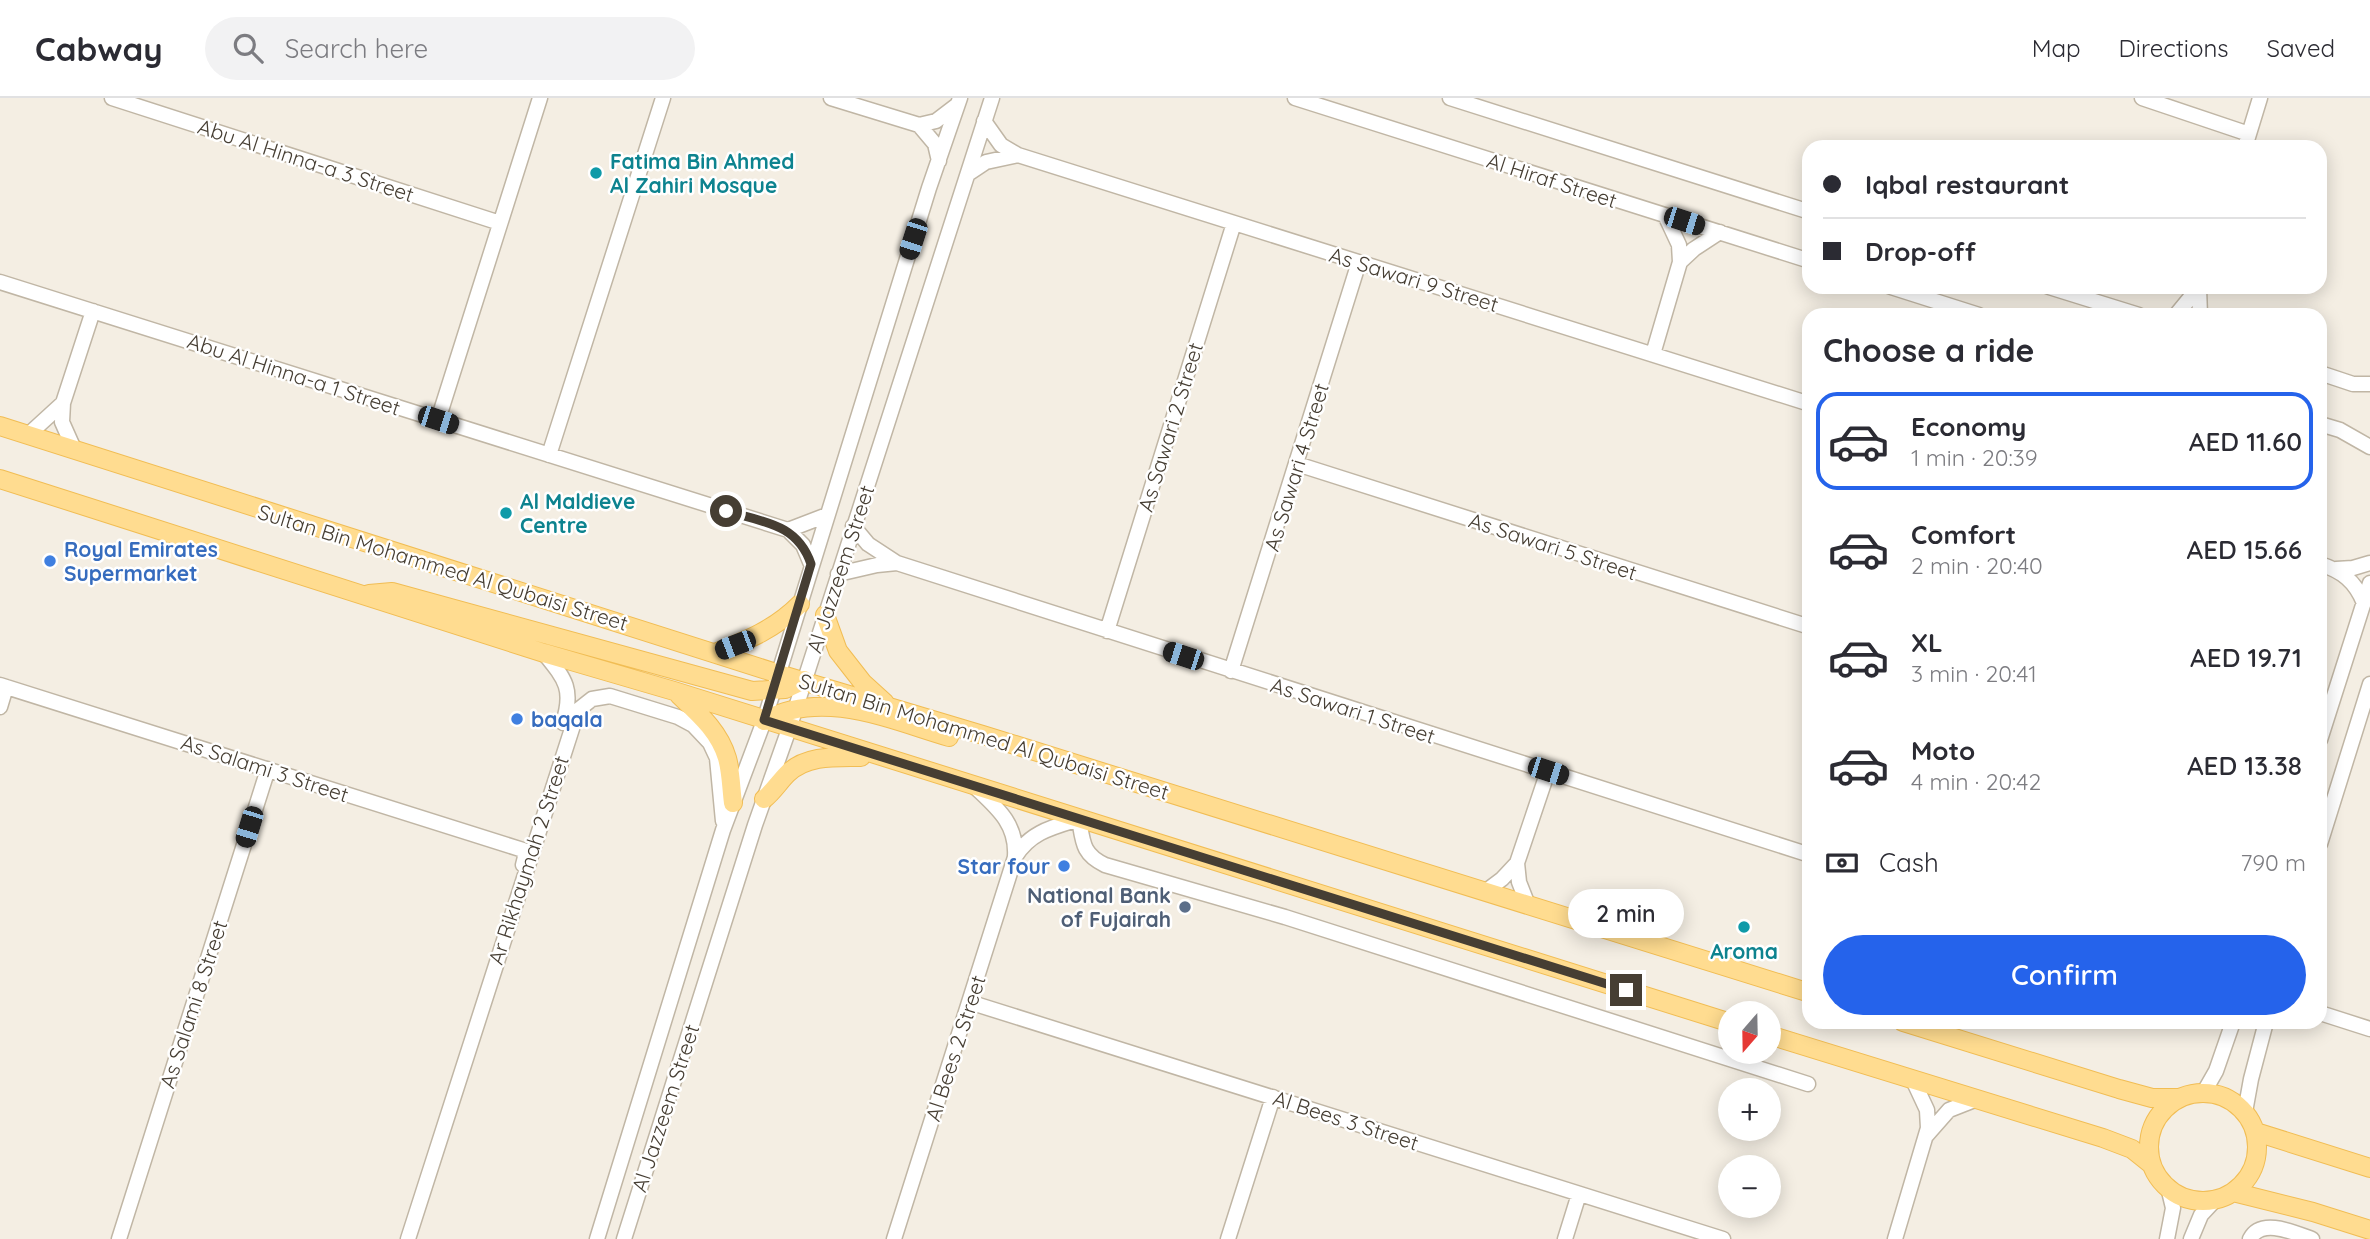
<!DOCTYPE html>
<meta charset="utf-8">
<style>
:root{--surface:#fff;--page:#f2f2f3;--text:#2b2b33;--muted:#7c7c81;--line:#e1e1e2;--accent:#2563eb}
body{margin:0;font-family:Quicksand,sans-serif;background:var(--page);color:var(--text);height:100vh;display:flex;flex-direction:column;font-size:26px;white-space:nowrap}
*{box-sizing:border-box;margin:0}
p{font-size:23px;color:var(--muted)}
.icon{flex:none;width:38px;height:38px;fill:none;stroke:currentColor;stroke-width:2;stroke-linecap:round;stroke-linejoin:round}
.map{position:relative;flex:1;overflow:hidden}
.details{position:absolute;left:1802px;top:210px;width:525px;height:721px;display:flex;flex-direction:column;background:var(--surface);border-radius:21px;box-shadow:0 4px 18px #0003}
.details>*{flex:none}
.top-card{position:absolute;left:1802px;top:42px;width:525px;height:154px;border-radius:21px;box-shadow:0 4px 18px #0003;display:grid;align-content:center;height:154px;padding:0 21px;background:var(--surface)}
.needle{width:46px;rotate:200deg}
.tools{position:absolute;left:1718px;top:903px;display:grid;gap:14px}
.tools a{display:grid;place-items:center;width:63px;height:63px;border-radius:50%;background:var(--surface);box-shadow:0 4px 18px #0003;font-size:35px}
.end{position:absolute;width:32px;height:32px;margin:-16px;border:9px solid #463e33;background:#fff;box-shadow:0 0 0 4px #fff}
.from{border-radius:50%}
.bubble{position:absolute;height:49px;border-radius:24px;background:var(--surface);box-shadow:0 4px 18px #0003;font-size:23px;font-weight:600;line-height:49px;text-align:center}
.car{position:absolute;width:21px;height:42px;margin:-21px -10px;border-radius:9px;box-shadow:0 0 5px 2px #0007;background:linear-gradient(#222 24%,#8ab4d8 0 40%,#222 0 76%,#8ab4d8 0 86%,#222 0)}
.top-card b{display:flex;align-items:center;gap:24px;height:66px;font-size:26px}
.top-card b+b{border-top:2px solid var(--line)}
.top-card i{width:18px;height:18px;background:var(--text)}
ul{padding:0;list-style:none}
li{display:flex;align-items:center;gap:21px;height:98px;margin:0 14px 10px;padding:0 7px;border:4px solid transparent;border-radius:21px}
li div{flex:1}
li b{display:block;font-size:26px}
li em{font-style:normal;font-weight:600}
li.current{border-color:var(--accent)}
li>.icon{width:63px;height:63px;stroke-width:1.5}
h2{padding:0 21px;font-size:32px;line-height:84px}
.pay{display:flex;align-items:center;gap:18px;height:77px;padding:0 21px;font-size:26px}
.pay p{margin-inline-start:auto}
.primary-button{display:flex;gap:14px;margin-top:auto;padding:14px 21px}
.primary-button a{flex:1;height:80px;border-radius:42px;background:var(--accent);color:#fff;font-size:28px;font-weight:600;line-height:80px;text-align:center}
header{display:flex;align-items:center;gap:42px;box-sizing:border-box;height:98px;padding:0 35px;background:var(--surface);border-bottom:2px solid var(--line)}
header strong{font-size:33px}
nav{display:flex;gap:38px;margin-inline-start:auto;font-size:24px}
.search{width:490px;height:63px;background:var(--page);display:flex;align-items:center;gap:18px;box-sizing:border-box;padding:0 24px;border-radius:38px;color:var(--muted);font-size:26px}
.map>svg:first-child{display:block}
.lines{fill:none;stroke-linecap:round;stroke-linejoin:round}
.minor-casing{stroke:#c0b6a5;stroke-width:17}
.major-casing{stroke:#f1bd54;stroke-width:20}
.minor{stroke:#fff;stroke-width:14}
.major{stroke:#ffdc90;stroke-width:18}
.route{stroke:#463e33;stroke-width:9}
.culture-dot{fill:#0f9aa8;stroke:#fff;stroke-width:2.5}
.shop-dot{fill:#3f7fe0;stroke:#fff;stroke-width:2.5}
.service-dot{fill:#5c6f8a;stroke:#fff;stroke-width:2.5}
.labels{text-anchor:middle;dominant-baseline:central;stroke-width:5;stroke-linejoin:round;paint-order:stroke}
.street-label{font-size:21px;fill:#463e33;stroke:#fff}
.culture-label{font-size:21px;font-weight:bold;fill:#0d838f;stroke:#fff;text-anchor:start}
.shop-label{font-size:21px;font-weight:bold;fill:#366cbe;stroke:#fff;text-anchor:start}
.service-label{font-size:21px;font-weight:bold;fill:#4e5e75;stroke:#fff;text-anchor:end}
</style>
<header>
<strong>Cabway</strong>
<div class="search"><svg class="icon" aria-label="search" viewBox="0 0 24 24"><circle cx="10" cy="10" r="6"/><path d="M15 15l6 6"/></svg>Search here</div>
<nav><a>Map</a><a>Directions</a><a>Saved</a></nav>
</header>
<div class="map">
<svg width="2370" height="1141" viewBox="0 0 2370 1141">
<rect width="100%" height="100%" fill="#f4eee3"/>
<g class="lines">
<!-- minor casing -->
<g class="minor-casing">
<path id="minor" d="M112 0 500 125
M831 0 919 27 935 46 939 63
M1295 0 1810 163
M1450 0 1810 114
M2142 0 2249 36
M984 23 1001 47 1018 57 1810 306
M919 27 936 23 957 7
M2245 49 2260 0
M968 76 986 64 1018 57
M1680 164 1694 151 1720 134
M0 184 788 432 803 447 811 466
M1891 189 1979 217
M2049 189 2139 217
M2199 190 2200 217
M2176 217 2199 189
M1653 256 1680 164 1679 147 1665 117
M2320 275 2353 286H2370
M438 322 540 0
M2320 326 2340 332 2370 349
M28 337 63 305
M74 351 62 324 63 305 93 213
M549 357 663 0
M1297 366 1810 529
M853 428 868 446 897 465 1810 757
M788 432 827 417
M2320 466C2342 473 2355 483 2364 505
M2336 471 2353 470 2370 465
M838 476 877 467 897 465
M1107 533 1234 125
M544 555C565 581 574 591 563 625
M1231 573 1359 164
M0 587 523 752 525 759 523 767
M0 609 6 589
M2320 642 2370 485
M974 688C996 709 1017 725 1015 758
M2320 746 2370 586
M1517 765 1519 784 1528 807
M1486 793 1502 781 1517 765 1548 673
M969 904 1723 1141
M2320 915 2370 931
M2204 994 2216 973 2233 924
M2245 1014 2251 981 2266 924
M1927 1037 1949 1012 1977 1001
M119 1141 268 671
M408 1141 578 612 592 601 610 598 678 619 693 627 710 645 717 660 723 723
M597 1141 723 732 764 623 929 90 960 0
M624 1141 755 727 789 631 992 0
M894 1141 1015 759C1030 734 1053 729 1079 721 1083 744 1082 756 1105 767L1285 819 1808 986
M1228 1141 1273 999
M1565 1141 1579 1096
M1895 1141 1928 1030 1927 1012 1913 982
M2167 1141 2173 1110 2168 1089
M2191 1141 2201 1117 2215 1102
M2250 1141C2261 1119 2295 1135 2312 1141"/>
</g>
<!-- major casing -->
<g class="major-casing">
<path id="major" d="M0 328 779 576 983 637 1810 895
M0 381 544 555 674 593 1731 925
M369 496 392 494 752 593 785 591 804 582
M825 517 838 553 863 585 885 605
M715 555C748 542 775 531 800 506
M679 597C699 616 719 633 727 660 731 674 731 690 733 705
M764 623C822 590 891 622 949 639
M764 701C773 694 779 684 787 676 806 657 835 659 861 659
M1903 924 2119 991 2152 1000H2178
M1769 937 2103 1040 2132 1051 2152 1067
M2149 1049a54 54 0 1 1 108 0a54 54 0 1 1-108 0Z
M2256 1034 2370 1070
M2233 1094 2313 1114 2370 1132"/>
</g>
<!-- minor -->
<use href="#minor" class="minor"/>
<!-- major -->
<use href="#major" class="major"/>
</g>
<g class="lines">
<!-- route -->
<path class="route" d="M726 413C762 424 797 425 811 466L764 622 1626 892"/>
</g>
<!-- markers -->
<g class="culture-dot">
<circle cx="596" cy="75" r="7"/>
<circle cx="506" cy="415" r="7"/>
<circle cx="1744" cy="829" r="7"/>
</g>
<g class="shop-dot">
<circle cx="50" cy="463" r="7"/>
<circle cx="517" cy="621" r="7"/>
<circle cx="1064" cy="768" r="7"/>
</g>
<circle class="service-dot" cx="1185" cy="809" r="7"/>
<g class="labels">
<!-- street labels -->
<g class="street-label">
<text transform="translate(306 62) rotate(18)">Abu Al Hinna-a 3 Street</text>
<text transform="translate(1552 82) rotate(18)">Al Hiraf Street</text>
<text transform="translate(1414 181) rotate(17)">As Sawari 9 Street</text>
<text transform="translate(294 276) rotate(18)">Abu Al Hinna-a 1 Street</text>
<text transform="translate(1170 329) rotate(-73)">As Sawari 2 Street</text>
<text transform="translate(1296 369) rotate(-73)">As Sawari 4 Street</text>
<text transform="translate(1553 448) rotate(18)">As Sawari 5 Street</text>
<text transform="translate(443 469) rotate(17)">Sultan Bin Mohammed Al Qubaisi Street</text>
<text transform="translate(840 471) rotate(-72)">Al Jazzeem Street</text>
<text transform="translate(1353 612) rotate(18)">As Sawari 1 Street</text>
<text transform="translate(984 638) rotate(17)">Sultan Bin Mohammed Al Qubaisi Street</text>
<text transform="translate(265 670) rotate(18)">As Salami 3 Street</text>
<text transform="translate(528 762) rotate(-72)">Ar Rikhaymah 2 Street</text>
<text transform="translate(193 906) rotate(-72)">As Salami 8 Street</text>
<text transform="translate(955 950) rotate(-72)">Al Bees 2 Street</text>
<text transform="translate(665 1010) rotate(-72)">Al Jazzeem Street</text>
<text transform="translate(1346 1022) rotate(18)">Al Bees 3 Street</text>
</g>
<!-- culture labels -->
<g class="culture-label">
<text x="610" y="63">Fatima Bin Ahmed<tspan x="610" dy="24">Al Zahiri Mosque</tspan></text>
<text x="520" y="403">Al Maldieve<tspan x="520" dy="24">Centre</tspan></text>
<text x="1744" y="853" text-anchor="middle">Aroma</text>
</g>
<!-- shop labels -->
<g class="shop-label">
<text x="64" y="451">Royal Emirates<tspan x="64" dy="24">Supermarket</tspan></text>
<text x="531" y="621">baqala</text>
<text x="1050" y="768" text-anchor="end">Star four</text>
</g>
<!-- service labels -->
<g class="service-label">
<text x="1171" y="797">National Bank<tspan x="1171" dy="24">of Fujairah</tspan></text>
</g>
</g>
</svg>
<div class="tools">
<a><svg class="needle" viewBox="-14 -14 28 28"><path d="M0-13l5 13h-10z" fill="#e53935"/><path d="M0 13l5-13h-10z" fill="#7c7c81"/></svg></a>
<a>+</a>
<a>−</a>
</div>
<i class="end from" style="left:726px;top:413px"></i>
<i class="end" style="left:1626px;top:892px"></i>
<div class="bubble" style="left:1568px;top:791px;width:116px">2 min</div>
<i class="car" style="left:1684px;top:123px;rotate:108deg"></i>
<i class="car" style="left:913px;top:141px;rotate:198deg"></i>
<i class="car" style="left:438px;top:322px;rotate:108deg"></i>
<i class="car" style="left:735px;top:547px;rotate:249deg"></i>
<i class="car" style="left:1183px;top:558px;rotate:288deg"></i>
<i class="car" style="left:1548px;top:673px;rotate:108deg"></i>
<i class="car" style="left:249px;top:729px;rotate:197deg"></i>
<div class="top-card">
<b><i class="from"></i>Iqbal restaurant</b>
<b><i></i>Drop-off</b>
</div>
<section class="details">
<h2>Choose a ride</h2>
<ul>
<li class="current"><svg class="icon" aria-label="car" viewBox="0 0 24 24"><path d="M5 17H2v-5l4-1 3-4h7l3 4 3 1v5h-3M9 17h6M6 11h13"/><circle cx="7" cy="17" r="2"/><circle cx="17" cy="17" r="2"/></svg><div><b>Economy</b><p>1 min · 20:39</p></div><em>AED 11.60</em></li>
<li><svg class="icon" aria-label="car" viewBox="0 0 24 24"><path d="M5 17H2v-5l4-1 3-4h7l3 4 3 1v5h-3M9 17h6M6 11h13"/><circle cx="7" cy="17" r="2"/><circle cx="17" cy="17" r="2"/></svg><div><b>Comfort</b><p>2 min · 20:40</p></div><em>AED 15.66</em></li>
<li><svg class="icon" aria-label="car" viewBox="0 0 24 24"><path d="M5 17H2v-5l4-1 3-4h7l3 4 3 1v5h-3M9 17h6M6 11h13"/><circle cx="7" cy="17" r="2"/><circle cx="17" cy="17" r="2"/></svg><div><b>XL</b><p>3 min · 20:41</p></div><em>AED 19.71</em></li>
<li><svg class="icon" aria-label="car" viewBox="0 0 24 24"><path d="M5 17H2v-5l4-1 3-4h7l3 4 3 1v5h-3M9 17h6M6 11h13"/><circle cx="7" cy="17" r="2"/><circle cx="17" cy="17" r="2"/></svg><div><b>Moto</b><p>4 min · 20:42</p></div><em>AED 13.38</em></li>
</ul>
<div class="pay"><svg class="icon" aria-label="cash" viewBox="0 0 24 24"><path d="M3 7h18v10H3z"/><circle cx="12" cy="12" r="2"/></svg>Cash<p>790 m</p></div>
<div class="primary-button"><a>Confirm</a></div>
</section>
</div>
